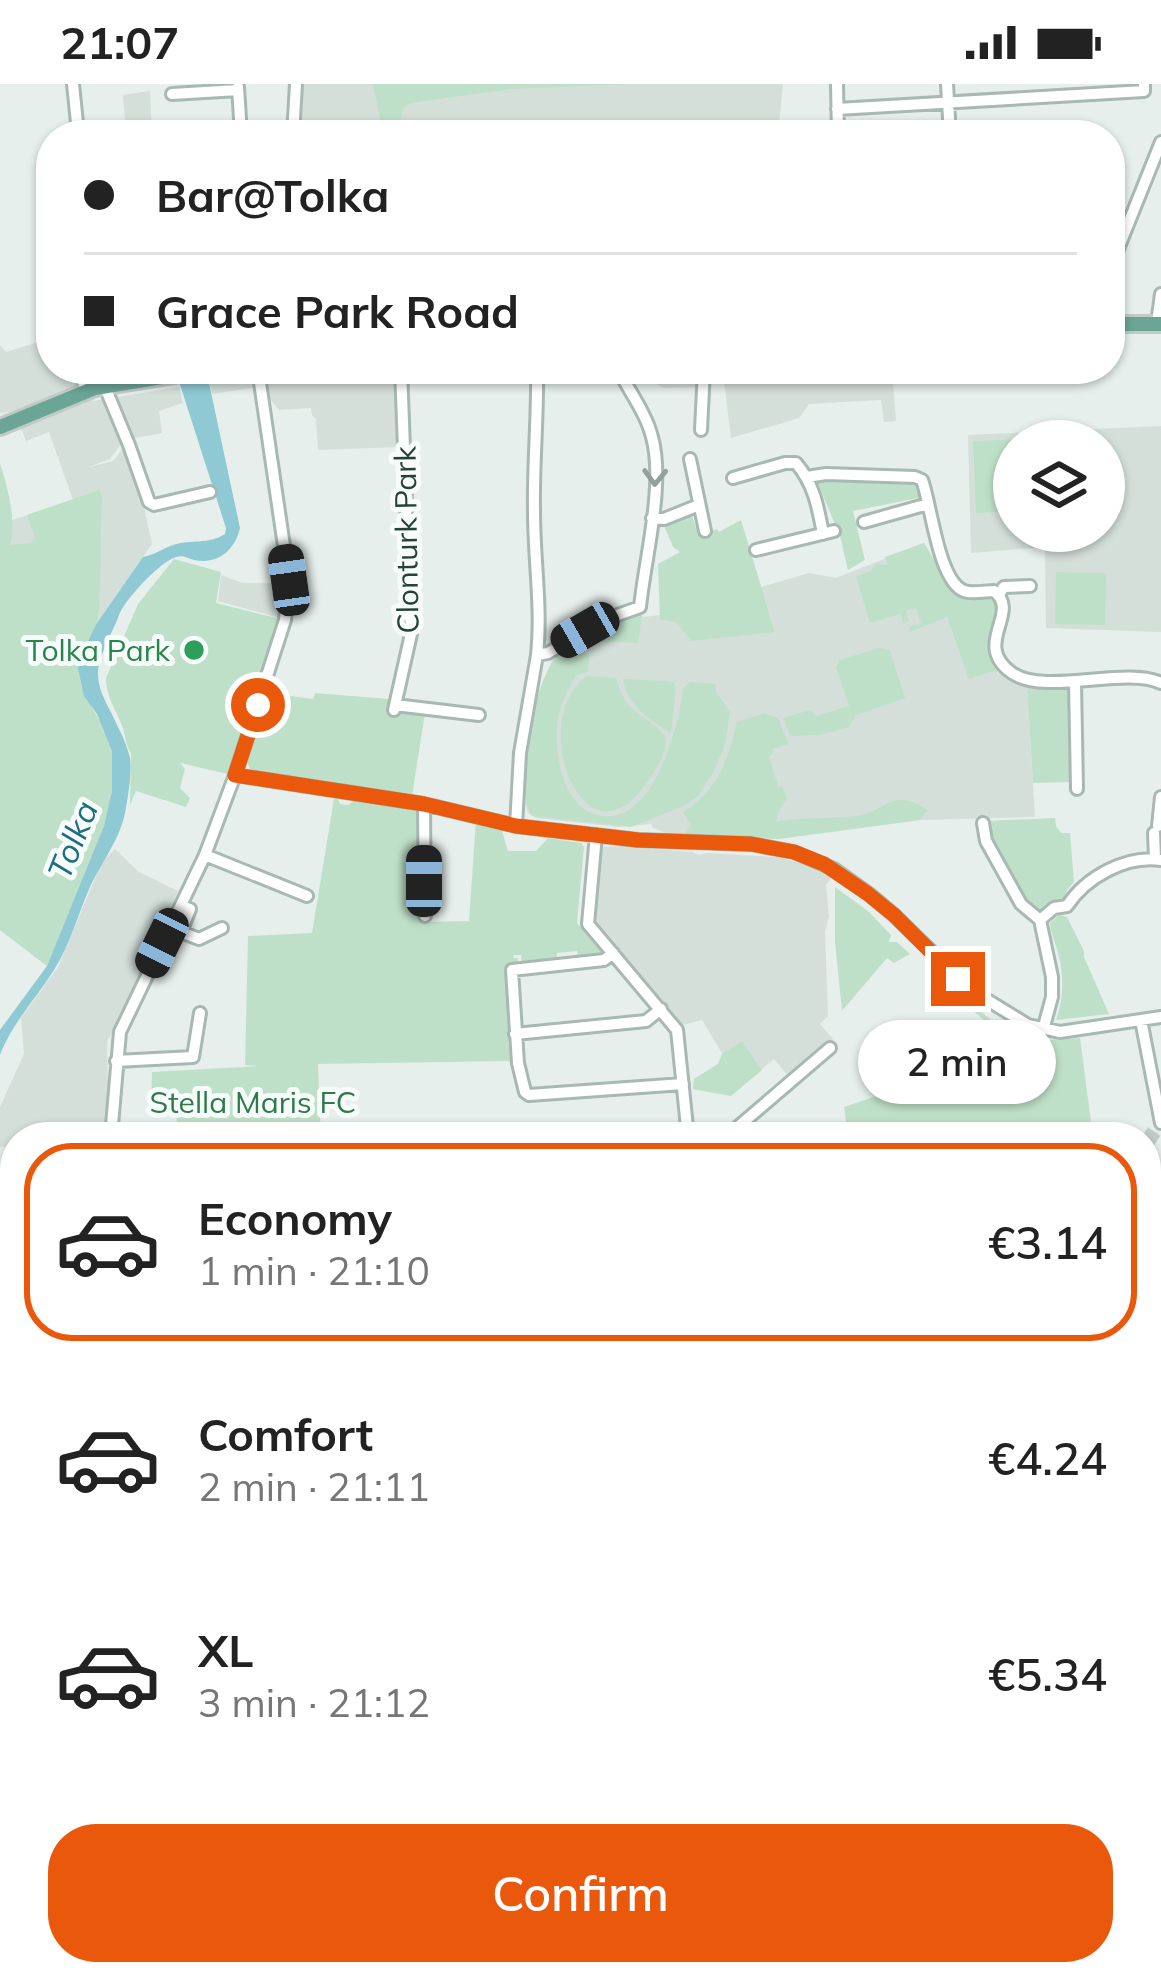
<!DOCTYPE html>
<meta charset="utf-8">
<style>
:root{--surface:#fff;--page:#f2f2f2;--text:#222;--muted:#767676;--line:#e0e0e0;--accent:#ea580c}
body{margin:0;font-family:Mulish,sans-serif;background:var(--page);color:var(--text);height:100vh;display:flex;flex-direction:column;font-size:45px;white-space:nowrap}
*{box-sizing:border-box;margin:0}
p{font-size:39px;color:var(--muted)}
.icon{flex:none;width:66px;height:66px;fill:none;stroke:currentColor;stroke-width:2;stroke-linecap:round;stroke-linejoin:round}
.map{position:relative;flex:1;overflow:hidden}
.side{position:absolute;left:0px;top:1038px;width:1161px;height:864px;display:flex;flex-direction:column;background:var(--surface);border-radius:48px 48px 0 0;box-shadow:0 3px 9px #0004}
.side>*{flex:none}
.guide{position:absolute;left:36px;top:36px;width:1089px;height:264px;border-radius:48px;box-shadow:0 3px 9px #0004;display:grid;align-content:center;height:264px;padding:0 48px;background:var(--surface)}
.buttons{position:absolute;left:993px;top:336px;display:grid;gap:24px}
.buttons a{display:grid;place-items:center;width:132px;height:132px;border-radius:50%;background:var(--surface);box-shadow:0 3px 9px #0004;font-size:60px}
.end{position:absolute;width:54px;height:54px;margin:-27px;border:15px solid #ea580c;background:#fff;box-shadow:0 0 0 6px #fff}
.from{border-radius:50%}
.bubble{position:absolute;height:84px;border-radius:42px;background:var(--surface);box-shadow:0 3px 9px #0004;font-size:39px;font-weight:600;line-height:84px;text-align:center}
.car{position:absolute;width:36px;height:72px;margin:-36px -18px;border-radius:15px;box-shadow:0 0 9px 3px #0007;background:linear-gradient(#222 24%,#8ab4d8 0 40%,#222 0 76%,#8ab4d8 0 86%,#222 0)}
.guide b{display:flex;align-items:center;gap:42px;height:114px;font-size:45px}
.guide b+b{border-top:3px solid var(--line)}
.guide i{width:30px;height:30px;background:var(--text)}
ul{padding:21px 0 0;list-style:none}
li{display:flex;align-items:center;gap:36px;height:198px;margin:0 24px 18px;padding:0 24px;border:6px solid transparent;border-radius:48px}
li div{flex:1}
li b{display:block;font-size:45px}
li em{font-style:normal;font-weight:600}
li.active{border-color:var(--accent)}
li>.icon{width:108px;height:108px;stroke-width:1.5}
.action{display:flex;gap:24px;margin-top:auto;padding:24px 48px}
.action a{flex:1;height:138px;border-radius:48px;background:var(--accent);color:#fff;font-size:48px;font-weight:600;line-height:138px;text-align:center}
.status{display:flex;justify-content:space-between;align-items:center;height:84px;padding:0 60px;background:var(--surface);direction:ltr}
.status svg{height:33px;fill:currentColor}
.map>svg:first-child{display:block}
.built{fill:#d4dfda;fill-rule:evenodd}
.green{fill:#bfe0c8}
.water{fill:#8ec9d4}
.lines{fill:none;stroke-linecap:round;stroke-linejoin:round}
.highway-tunnel{stroke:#bfccc8;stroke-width:15;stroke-dasharray:15 8;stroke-linecap:butt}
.minor-casing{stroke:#a8b8b2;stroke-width:16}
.major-casing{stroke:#c2cac8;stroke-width:20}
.minor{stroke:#fff;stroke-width:10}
.major{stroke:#6aa596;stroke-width:14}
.oneway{stroke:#92a09c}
.route{stroke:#ea580c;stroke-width:15}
.leisure-dot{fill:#2e9e5b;stroke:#f7fbf9;stroke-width:4.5}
.labels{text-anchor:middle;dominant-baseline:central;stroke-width:10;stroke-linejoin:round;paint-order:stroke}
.street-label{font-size:30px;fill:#24423a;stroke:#f7fbf9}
.leisure-label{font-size:30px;fill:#27864d;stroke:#f7fbf9;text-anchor:end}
.park-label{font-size:30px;fill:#2d7a4b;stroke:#f7fbf9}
.water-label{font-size:33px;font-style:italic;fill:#1c6f80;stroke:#f7fbf9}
</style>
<div class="status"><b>21:07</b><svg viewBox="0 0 49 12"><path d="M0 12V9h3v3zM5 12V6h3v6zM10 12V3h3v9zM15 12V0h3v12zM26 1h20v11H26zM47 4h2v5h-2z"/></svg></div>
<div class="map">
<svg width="1161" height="1902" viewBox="0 0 1161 1902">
<rect width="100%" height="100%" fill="#e6efeb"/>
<!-- built -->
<path class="built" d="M303 0H783L778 51H300Z
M150 7 152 51H101V42L82 41V37H125L123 11Z
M51 254V285H72L93 317 179 303 183 319 159 327 162 349 124 356 110 375 86 384 113 377 126 361 141 410 152 460 97 539 80 573 104 742 47 882 0 846V380L12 436 73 416 49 348 26 357 14 327 0 329V261L6 268Z
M252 285H397L398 363 318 366 316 335 312 331 311 324 279 326 260 303 212 310 208 293Z
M628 285H905L907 296 893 298 896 337 884 338 881 316 809 320 799 334 731 354 723 289 704 290V303L663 304 643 291 632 296Z
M1161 342V548L1046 544 1045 463 971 469 968 351ZM1014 357H1104V447H1014Z
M924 459 997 582 1006 591 1027 603 1035 733 920 736 778 755 668 750 653 744 651 740 618 743 536 734 528 729 525 720 536 619 552 577 575 558 611 539 639 530 644 533 660 531 661 536 775 547 761 503 809 489 836 494Z
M221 491 242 499H284L280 534 218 517Z
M622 762 692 768 698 771 707 769 777 773 810 782 832 793 826 801 829 833 825 847 828 932 820 940 833 955 788 992 774 975 731 1012 693 1005 694 995 718 980 722 969 702 936 683 941 597 846 594 836 601 763Z
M115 765 139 788 178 807 117 942 107 957 108 1010 104 1053H15V1062L0 1063V1023L24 970 21 934 58 883 102 778Z
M0 1331 15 1336V1461H0Z"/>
<!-- green -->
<path class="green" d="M373 0H628L511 5 410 19 404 24 395 49 383 50Z
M1091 352V357H1014V427L976 429 973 357Z
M0 380C8 403 17 438 10 461L31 459 35 454 27 431 99 406 102 413C100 452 102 494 98 534 95 552 77 566 78 585 81 618 108 638 113 670 121 731 71 826 47 882L0 846Z
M844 395 913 397 920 400 923 413 853 427 865 476 848 486 840 452 817 397Z
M692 431 698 451 717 445 719 448 741 436 775 548 691 557 676 538 660 536 658 480 680 468 673 463 665 444 668 440Z
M924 459C933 473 952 510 967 512 978 513 986 511 997 513 1000 542 980 558 1000 585L969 595 947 533 910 548 909 543 921 539 916 524 906 527 909 537 903 538 900 530 870 539 856 493 871 487 876 480 888 481 885 473Z
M174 475 221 488 216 519 280 535 232 691 180 679 185 685 180 704 190 714 186 723 136 707 130 721 131 669C125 660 126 652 122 642 116 625 106 613 106 594L138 520Z
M1056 488 1106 489 1105 541 1055 540Z
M639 530 642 531 638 559 581 557V569L589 570 588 588 577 591C568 605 561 618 558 634 553 664 561 722 597 731 653 745 679 642 683 604L690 598 715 600 717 609 730 628 725 661 713 689 697 713 684 722 631 743 532 732C513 706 534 596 557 572 576 552 612 535 639 530Z
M879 564 890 566 905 614 856 631 849 643 820 651 791 652 783 634 810 626 816 632 849 622 836 583 839 576Z
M586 592 616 594C627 633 643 627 666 652 667 671 654 689 643 704 584 783 526 640 586 592Z
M623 595 669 597 674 599 676 605 671 649C649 635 627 622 623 595Z
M1027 603 1071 606 1072 698 1033 699Z
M269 609 313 615 315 609 389 615 388 625 425 629 412 712 252 688 248 680V669Z
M765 629 778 634 789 660 772 665 773 670 769 673 778 702 783 703 787 715 780 724 776 738C805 731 835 737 865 730 878 727 886 716 901 716 911 715 919 721 928 726L920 736 778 755 684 751 691 742 683 728C718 706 728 676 737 638Z
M334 715H338L340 720 348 721 353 717 415 726 421 730 424 838 469 837 476 736 501 744 508 767H536L548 754 581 759 584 763 577 839 603 870 599 873 578 874 577 867 557 869V876L522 880 521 871H514L513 874H518V880L513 881V956L508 957 511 977 318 980 321 1053H183V1050L177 1048 176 1022 151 1023 152 988 259 982 245 981 248 852 312 849Z
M1055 734 1056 742 1061 749H1070L1074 798 1067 806 1065 815 1048 821 1039 829C1019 812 1024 808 1012 789 1001 772 989 758 986 737Z
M835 803 869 828 891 851 889 858H897L910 870 894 879 887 874 842 927 835 858Z
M1059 831 1067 833 1084 867V873L1109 930 1056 936C1064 914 1064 891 1058 868 1055 858 1051 850 1050 839Z
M967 915 993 938 1010 948 1022 951 1024 948 1048 956 1080 954 1093 1053H848L844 1023 940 991 930 985 929 977 950 963 958 940 980 955 991 952 990 941 968 923Z
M742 957 762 986 731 1012 693 1005 694 995 718 980 723 969Z"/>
<!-- water -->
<path class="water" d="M175 285H206L240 444C235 466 218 481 194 476 186 474 184 471 176 473 161 477 125 515 119 531 113 548 98 572 98 590 98 609 110 624 117 641 122 650 128 665 130 674 132 690 128 713 125 729 119 757 102 777 90 803 78 830 70 861 54 886 36 915 12 939 0 971V946L47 882 104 742 112 707V667L97 630 84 612 78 585 80 573 97 539 143 473C154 471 162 465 173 461 191 455 208 461 225 450L226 444Z"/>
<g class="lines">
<!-- highway-tunnel -->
<path class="highway-tunnel" d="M1146 1060 1161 1037
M1146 1128 1161 1101
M696 1902 714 1887"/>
<!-- minor casing -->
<g class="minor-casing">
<path id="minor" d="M73 0 77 39 75 51
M837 0 838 51
M947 0 950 51
M238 3 241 51
M172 10 238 6
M837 25 1144 7V0
M293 51 296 0
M1110 185 1161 58
M1157 239 1161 210
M80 285 86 308
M537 285C538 333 533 380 534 428 534 476 542 523 537 571
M105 303 129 361 149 418 154 421 210 408
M701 346 704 285
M690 375 705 447
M807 393 826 390 915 393 922 396C931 419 938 497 964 507 972 510 986 507 994 507 1022 529 971 560 1012 589 1046 612 1125 582 1161 599
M733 394 785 379H796C814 400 818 423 823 450
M652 434 664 435 699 421
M864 438 928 420
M756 466 834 447
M999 510 1004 503 1030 502
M1075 598 1077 705
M395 621 479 631
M394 626 411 550 401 285
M235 691 424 720 516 742 638 756 751 760 794 768 834 785 869 810 894 831 971 906 1028 941 1060 948 1161 933
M424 720 425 832
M983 739 986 757 1021 820 1040 836 1052 893V913L1043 946
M516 742 520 669 537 571 548 569 601 537 640 523C645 474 665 400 652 353 646 329 629 307 618 285
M1158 742 1161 713
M1154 749 1155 775
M596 751 588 840 677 946 688 1053
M205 771 307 812
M181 822 190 825 181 848 199 855 222 844
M1040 836 1054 824 1067 822C1086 793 1126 771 1161 776
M613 869 604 876 512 886 518 979 525 1008 529 1011 683 1000
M1141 936 1161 1039
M515 950 646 937 661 925
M116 977 193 973 200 929
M111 1053 120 948 205 771 235 691 285 536 289 496 258 285
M726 1053 830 964
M821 1053 846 1051
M1146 1112 1161 1110
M0 1287 15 1254
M0 1306 15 1311
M1146 1430 1161 1427
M0 1466H15
M1146 1525 1161 1510
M8 1567H15
M1146 1579 1152 1606 1146 1645
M0 1775 15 1767
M312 1887 317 1902
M521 1887 535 1902
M954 1887 962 1902
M156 1902 186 1887
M360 1902 394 1887
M655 1902 656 1887
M774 1902 789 1887
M1028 1902 1030 1887
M1107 1902 1110 1887"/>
</g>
<!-- major casing -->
<g class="major-casing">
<path id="major" d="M1110 240H1161
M0 343 95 304 211 285
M0 1835 18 1902"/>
</g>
<!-- minor -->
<use href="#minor" class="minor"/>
<!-- major -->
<use href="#major" class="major"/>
</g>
<!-- one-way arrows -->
<defs><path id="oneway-chevron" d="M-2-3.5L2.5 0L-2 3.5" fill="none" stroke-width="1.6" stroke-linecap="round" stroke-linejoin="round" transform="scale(3)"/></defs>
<use class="oneway" href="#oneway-chevron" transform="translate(655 393) rotate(92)"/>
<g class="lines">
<!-- route -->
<path class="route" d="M258 621 235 691 424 720 516 742 638 756 751 760 794 768 824 780 868 810 894 831 958 895"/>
</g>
<!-- markers -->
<circle class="leisure-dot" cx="194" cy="566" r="12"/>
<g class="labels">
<!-- street labels -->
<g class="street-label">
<text transform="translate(406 456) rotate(-91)">Clonturk Park</text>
</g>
<!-- leisure labels -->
<g class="leisure-label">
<text x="170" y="566">Tolka Park</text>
</g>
<!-- park labels -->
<g class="park-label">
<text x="253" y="1018">Stella Maris FC</text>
</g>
<!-- water labels -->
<g class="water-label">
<text transform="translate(72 756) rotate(-68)">Tolka</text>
</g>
</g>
</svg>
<div class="buttons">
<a><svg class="icon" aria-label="layers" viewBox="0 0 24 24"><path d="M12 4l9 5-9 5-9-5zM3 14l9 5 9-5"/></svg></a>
</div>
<i class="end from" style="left:258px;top:621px"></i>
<i class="end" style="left:958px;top:895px"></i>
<div class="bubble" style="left:858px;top:936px;width:198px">2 min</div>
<i class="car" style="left:289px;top:496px;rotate:352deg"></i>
<i class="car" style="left:585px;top:546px;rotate:240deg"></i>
<i class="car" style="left:424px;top:797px;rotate:0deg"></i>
<i class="car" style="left:162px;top:859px;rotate:206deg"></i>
<div class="guide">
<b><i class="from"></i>Bar@Tolka</b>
<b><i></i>Grace Park Road</b>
</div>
<section class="side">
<ul>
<li class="active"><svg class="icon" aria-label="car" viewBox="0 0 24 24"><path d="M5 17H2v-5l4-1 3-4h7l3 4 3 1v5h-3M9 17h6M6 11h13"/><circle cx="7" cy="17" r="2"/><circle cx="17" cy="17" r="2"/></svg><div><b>Economy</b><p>1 min · 21:10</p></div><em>€3.14</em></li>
<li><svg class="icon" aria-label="car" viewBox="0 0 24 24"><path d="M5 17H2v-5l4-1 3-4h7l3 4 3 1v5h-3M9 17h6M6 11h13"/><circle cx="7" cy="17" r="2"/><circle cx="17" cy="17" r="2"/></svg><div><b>Comfort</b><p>2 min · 21:11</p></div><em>€4.24</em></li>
<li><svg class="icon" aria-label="car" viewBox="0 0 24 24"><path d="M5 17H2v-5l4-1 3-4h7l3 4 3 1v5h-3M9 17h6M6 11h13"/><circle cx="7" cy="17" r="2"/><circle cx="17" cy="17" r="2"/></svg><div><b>XL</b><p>3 min · 21:12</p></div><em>€5.34</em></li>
</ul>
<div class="action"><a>Confirm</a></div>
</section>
</div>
